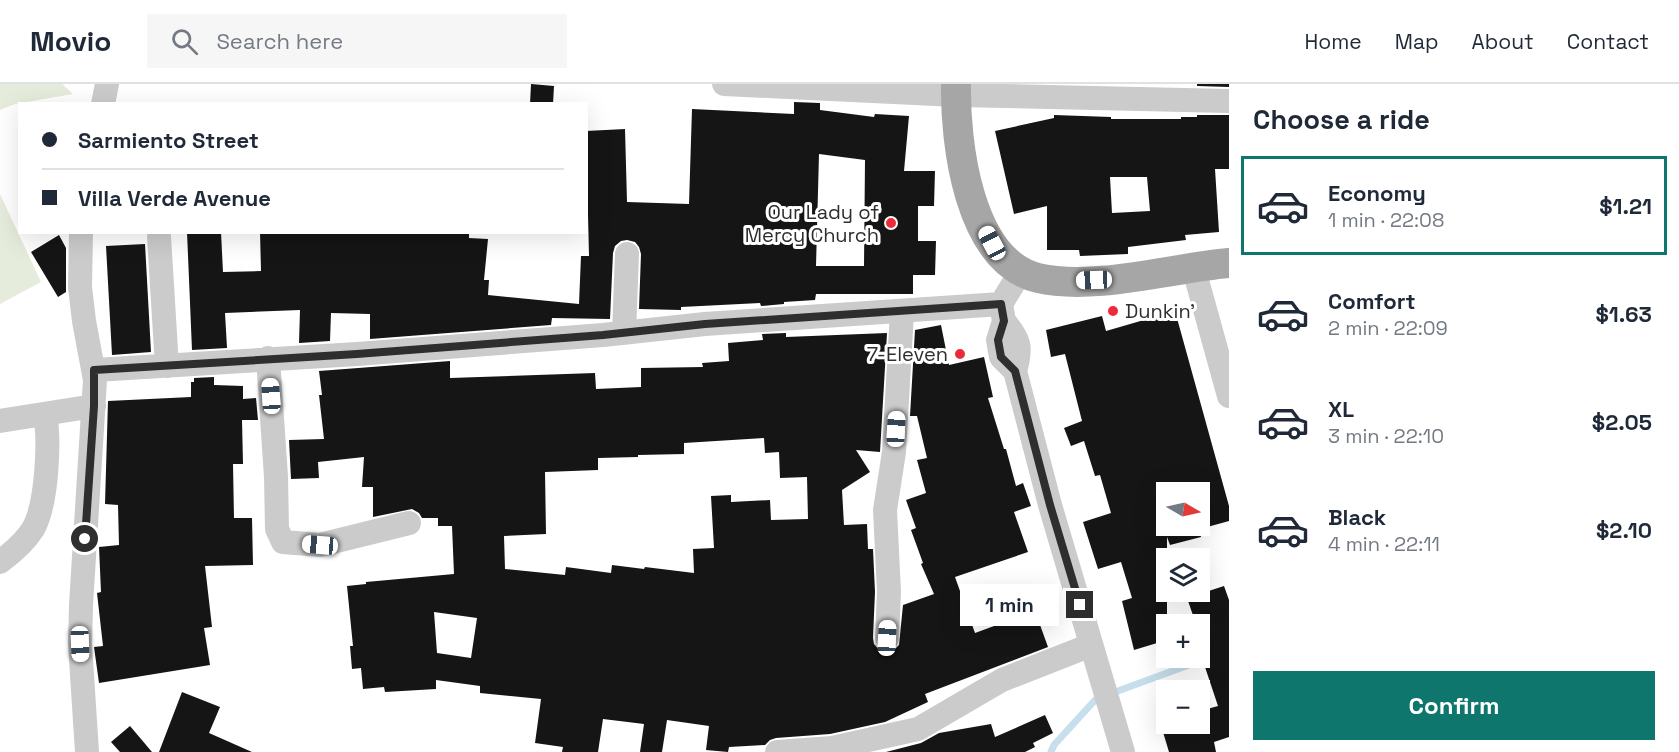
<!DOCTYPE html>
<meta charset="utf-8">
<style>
:root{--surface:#fff;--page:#f6f6f7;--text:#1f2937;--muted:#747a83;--line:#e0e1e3;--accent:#0f766e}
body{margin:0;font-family:"Space Grotesk",sans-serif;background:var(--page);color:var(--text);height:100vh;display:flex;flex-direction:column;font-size:22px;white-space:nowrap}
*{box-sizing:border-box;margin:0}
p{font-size:20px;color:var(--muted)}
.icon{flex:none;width:33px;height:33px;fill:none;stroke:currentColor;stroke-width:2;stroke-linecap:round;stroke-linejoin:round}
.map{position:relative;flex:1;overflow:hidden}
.panel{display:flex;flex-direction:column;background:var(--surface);width:450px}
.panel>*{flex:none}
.top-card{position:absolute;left:18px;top:18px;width:570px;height:132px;border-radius:0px;box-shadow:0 6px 24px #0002;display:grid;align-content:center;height:132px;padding:0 24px;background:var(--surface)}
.needle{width:39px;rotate:99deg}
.controls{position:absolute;left:1156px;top:398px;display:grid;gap:12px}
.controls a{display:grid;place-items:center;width:54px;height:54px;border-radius:0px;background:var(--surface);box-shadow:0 6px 24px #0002;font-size:30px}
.end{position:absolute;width:27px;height:27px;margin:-14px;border:8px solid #2e2e2e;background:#fff;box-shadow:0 0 0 3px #fff}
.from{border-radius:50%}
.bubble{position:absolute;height:42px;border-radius:0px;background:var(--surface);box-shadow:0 6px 24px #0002;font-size:20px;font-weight:600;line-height:42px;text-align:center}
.car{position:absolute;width:18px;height:36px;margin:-18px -9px;border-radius:8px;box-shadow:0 0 4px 2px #0007;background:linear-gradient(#fff 24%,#345 0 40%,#fff 0 76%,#345 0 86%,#fff 0)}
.top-card b{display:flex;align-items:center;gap:21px;height:57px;font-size:22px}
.top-card b+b{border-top:2px solid var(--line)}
.top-card i{width:15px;height:15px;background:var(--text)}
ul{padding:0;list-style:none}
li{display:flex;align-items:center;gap:18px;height:99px;margin:0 12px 9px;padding:0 12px;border:3px solid transparent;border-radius:0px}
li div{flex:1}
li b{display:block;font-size:22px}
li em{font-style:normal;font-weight:600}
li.active{border-color:var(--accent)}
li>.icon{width:54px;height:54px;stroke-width:1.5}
h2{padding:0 24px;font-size:27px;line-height:72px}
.cta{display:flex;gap:12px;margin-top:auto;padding:12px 24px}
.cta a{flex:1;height:69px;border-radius:0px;background:var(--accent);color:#fff;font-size:24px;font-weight:600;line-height:69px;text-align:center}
header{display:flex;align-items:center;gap:36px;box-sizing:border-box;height:84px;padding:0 30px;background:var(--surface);border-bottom:2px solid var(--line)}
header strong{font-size:28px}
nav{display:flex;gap:33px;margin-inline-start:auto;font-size:21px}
.search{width:420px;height:54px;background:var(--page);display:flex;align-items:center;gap:15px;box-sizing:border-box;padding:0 21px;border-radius:0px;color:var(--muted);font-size:22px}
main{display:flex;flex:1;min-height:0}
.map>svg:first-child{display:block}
.green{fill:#e5ecdb}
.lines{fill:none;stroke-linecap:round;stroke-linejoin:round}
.stream{stroke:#c7dfed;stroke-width:7}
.building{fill:#151515;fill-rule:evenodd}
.minor{stroke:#cbcbcb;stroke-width:24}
.major{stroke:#a6a6a6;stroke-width:30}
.route{stroke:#2e2e2e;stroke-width:8}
.poi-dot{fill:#ed293b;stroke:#fff;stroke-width:2}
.labels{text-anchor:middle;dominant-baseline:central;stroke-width:6;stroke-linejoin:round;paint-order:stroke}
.poi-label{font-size:20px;fill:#2e2e2e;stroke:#fff;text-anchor:end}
</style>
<header>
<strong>Movio</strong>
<div class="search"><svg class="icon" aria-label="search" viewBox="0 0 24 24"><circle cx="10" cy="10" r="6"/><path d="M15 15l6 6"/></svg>Search here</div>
<nav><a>Home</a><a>Map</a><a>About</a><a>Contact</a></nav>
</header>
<main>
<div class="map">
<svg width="1229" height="668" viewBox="0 0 1229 668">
<rect width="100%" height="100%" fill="#fff"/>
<!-- green -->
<path class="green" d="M0 0H62L73 10 15 20 0 26Z
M0 110 41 198 0 220Z"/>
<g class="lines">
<!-- stream -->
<path class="stream" d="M1051 668 1054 661 1096 615 1197 578"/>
</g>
<!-- building -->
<path class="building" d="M531 0 554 2 553 20H530Z
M1197 0H1229V3L1197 2Z
M794 18 820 19V26L874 33 875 30 909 32 904 87H935L934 122H918V157H936L935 191H913V210H816L815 216 784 218V220L761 222 760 219 681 223V226L639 225 641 170 639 163 635 158 627 156 621 157 615 162 613 169 610 235 552 234 551 241 370 255V230L331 229 330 257 299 259 300 226 225 229 227 264 192 266 187 148H221L223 188 261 187 260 148H469V154L488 155 484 196H489L488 211 579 220 581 172H589L586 47 625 45 627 118 689 120 692 25 794 30ZM819 70 865 76 864 182H816Z
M1054 31 1111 33V35H1181V33H1197V31H1229V85H1215L1219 148 1185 151 1186 156 1128 163V170L1080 172 1079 166H1047V122L1014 130 995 47 1054 34ZM1110 93H1147L1150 127 1112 129Z
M59 151 66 164V208L58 213 31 168Z
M145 160 151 268 112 271 106 162Z
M1175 227 1229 422V437L1200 445 1201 453 1170 461 1167 453V556L1134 566 1122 517 1132 514 1121 478 1098 485 1083 438 1111 429 1100 391 1095 392 1084 357 1071 362 1064 344 1082 337 1065 270 1051 273 1046 246 1102 232 1106 247ZM1167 408H1200V441H1167Z
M941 241 949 281 984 273 993 313 988 314 1004 365H1006L1016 402 1023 399 1031 422 1014 428 1028 468 955 493 975 549 1035 527 1048 563 925 610 928 618 885 638 830 650 776 654 770 656 765 661 729 663 728 668 706 666 709 642 667 636 662 668H640L644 640 603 635 598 668H562L563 663 535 659 541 615 480 609V602L436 596V605L385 608 384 603 363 605 361 584 352 585 350 562H353L347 502 366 500V498L454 490 452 442H438V434H422L419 429 412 425 373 433V403H362L364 373 318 378 319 394 291 395 289 356 324 355 319 311H322L319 287 450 277V294L595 289 596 305 641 303V284L703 283 702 279 729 277 728 259 763 256 762 250 786 249V253L887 249 880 368 856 366 870 388 842 406 844 441 867 440 868 465H873L875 508 873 554 874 560 879 566 887 568 894 566 899 561 903 521 934 510 921 480 923 479 911 446 916 444 906 416 926 409 917 376 927 374 917 332H910L915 246ZM764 354 765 369 779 368 780 394 807 393 808 435 771 436 770 416 731 418V411L711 412 714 464 693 465 694 489 645 483 644 485 612 481 611 489 566 483 565 491 505 485 504 452 546 450 545 388 598 386V374L638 373V371L684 370V359ZM434 528 477 534 471 574 437 569Z
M214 293V301L243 302V315L256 314 258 336H242L243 380H233L234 434H252L253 481 205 482 212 543 204 544 210 581 99 599 94 563 103 562 97 509 101 508 99 463 119 461 118 421 105 420 108 317 191 313V298H194V294Z
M1224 502 1229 516V653L1214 658 1216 668H1169L1160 638 1167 636V639H1200V627L1218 622 1204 580 1208 579 1200 554V540H1196L1187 514Z
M182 608 220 623 209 649 252 668H159Z
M1045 631 1053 649 1033 659 1035 663 1025 668H886L921 659 939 649 991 640 995 653Z
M130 642 152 668H120L111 658Z"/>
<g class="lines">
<!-- minor -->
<path class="minor" d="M724 0 956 11 1229 17
M103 20 107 0
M81 148 80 203 84 237 95 296 81 521 80 560 87 668
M159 153 167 282
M1193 182 1229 312
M1001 220 1004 237 998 256 1001 273 1015 287 1050 421 1123 668
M1001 220 1021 187
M1004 237C1020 256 1022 263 1015 287
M624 249 627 170
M268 274 276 393 277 445 283 458 320 461 409 439
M95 286 357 270 603 251 705 240 1001 220
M0 337 94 322
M0 478C12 469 25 458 33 445 47 421 50 357 45 330
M887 554 889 508 885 426 894 368 902 228
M777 668 832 664 918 645 1002 596 1091 561"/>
<!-- major -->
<path class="major" d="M956 0C955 58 968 177 1038 194 1094 207 1172 184 1229 179"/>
</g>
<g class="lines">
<!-- route -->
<path class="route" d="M85 455 94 322V286L357 270 603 251 705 240 1001 220 1004 237 998 256 1001 273 1015 287 1050 421 1080 521"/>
</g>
<!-- markers -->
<g class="poi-dot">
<circle cx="891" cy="139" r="6"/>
<circle cx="1113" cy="227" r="6"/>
<circle cx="960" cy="270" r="6"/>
</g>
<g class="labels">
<!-- poi labels -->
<g class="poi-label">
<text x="879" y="128">Our Lady of<tspan x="879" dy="23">Mercy Church</tspan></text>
<text x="1125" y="227" text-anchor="start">Dunkin'</text>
<text x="948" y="270">7-Eleven</text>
</g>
</g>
</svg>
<div class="controls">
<a><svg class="needle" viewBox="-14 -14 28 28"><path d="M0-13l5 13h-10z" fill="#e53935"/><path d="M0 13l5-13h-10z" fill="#747a83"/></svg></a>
<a><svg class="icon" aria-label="layers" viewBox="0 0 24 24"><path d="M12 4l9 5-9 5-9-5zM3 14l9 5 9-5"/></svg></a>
<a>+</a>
<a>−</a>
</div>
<i class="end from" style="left:85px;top:455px"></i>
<i class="end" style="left:1080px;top:521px"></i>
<div class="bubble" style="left:960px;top:500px;width:99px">1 min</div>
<i class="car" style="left:992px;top:159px;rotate:332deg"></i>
<i class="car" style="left:1094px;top:196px;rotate:268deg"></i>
<i class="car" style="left:271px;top:312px;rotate:356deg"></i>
<i class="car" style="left:896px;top:345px;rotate:3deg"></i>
<i class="car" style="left:320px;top:461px;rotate:275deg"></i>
<i class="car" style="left:887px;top:554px;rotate:3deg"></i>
<i class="car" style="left:80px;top:560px;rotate:178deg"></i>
<div class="top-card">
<b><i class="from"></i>Sarmiento Street</b>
<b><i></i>Villa Verde Avenue</b>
</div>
</div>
<section class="panel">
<h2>Choose a ride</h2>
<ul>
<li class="active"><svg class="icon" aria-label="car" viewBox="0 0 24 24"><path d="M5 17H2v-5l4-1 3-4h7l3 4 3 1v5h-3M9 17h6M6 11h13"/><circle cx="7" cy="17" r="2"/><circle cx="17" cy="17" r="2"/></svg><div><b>Economy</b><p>1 min · 22:08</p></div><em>$1.21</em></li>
<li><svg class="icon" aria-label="car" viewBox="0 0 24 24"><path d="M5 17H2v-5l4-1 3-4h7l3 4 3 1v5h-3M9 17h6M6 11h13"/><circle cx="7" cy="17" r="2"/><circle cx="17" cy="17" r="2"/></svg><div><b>Comfort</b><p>2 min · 22:09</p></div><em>$1.63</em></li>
<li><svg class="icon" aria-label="car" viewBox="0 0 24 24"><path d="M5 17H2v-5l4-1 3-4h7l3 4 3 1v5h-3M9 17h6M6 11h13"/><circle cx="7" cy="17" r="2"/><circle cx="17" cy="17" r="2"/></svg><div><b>XL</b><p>3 min · 22:10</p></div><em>$2.05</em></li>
<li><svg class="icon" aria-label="car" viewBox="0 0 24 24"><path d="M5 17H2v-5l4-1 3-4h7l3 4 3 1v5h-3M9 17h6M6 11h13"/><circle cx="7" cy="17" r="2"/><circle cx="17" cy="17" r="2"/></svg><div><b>Black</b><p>4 min · 22:11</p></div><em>$2.10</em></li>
</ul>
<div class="cta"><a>Confirm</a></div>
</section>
</main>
